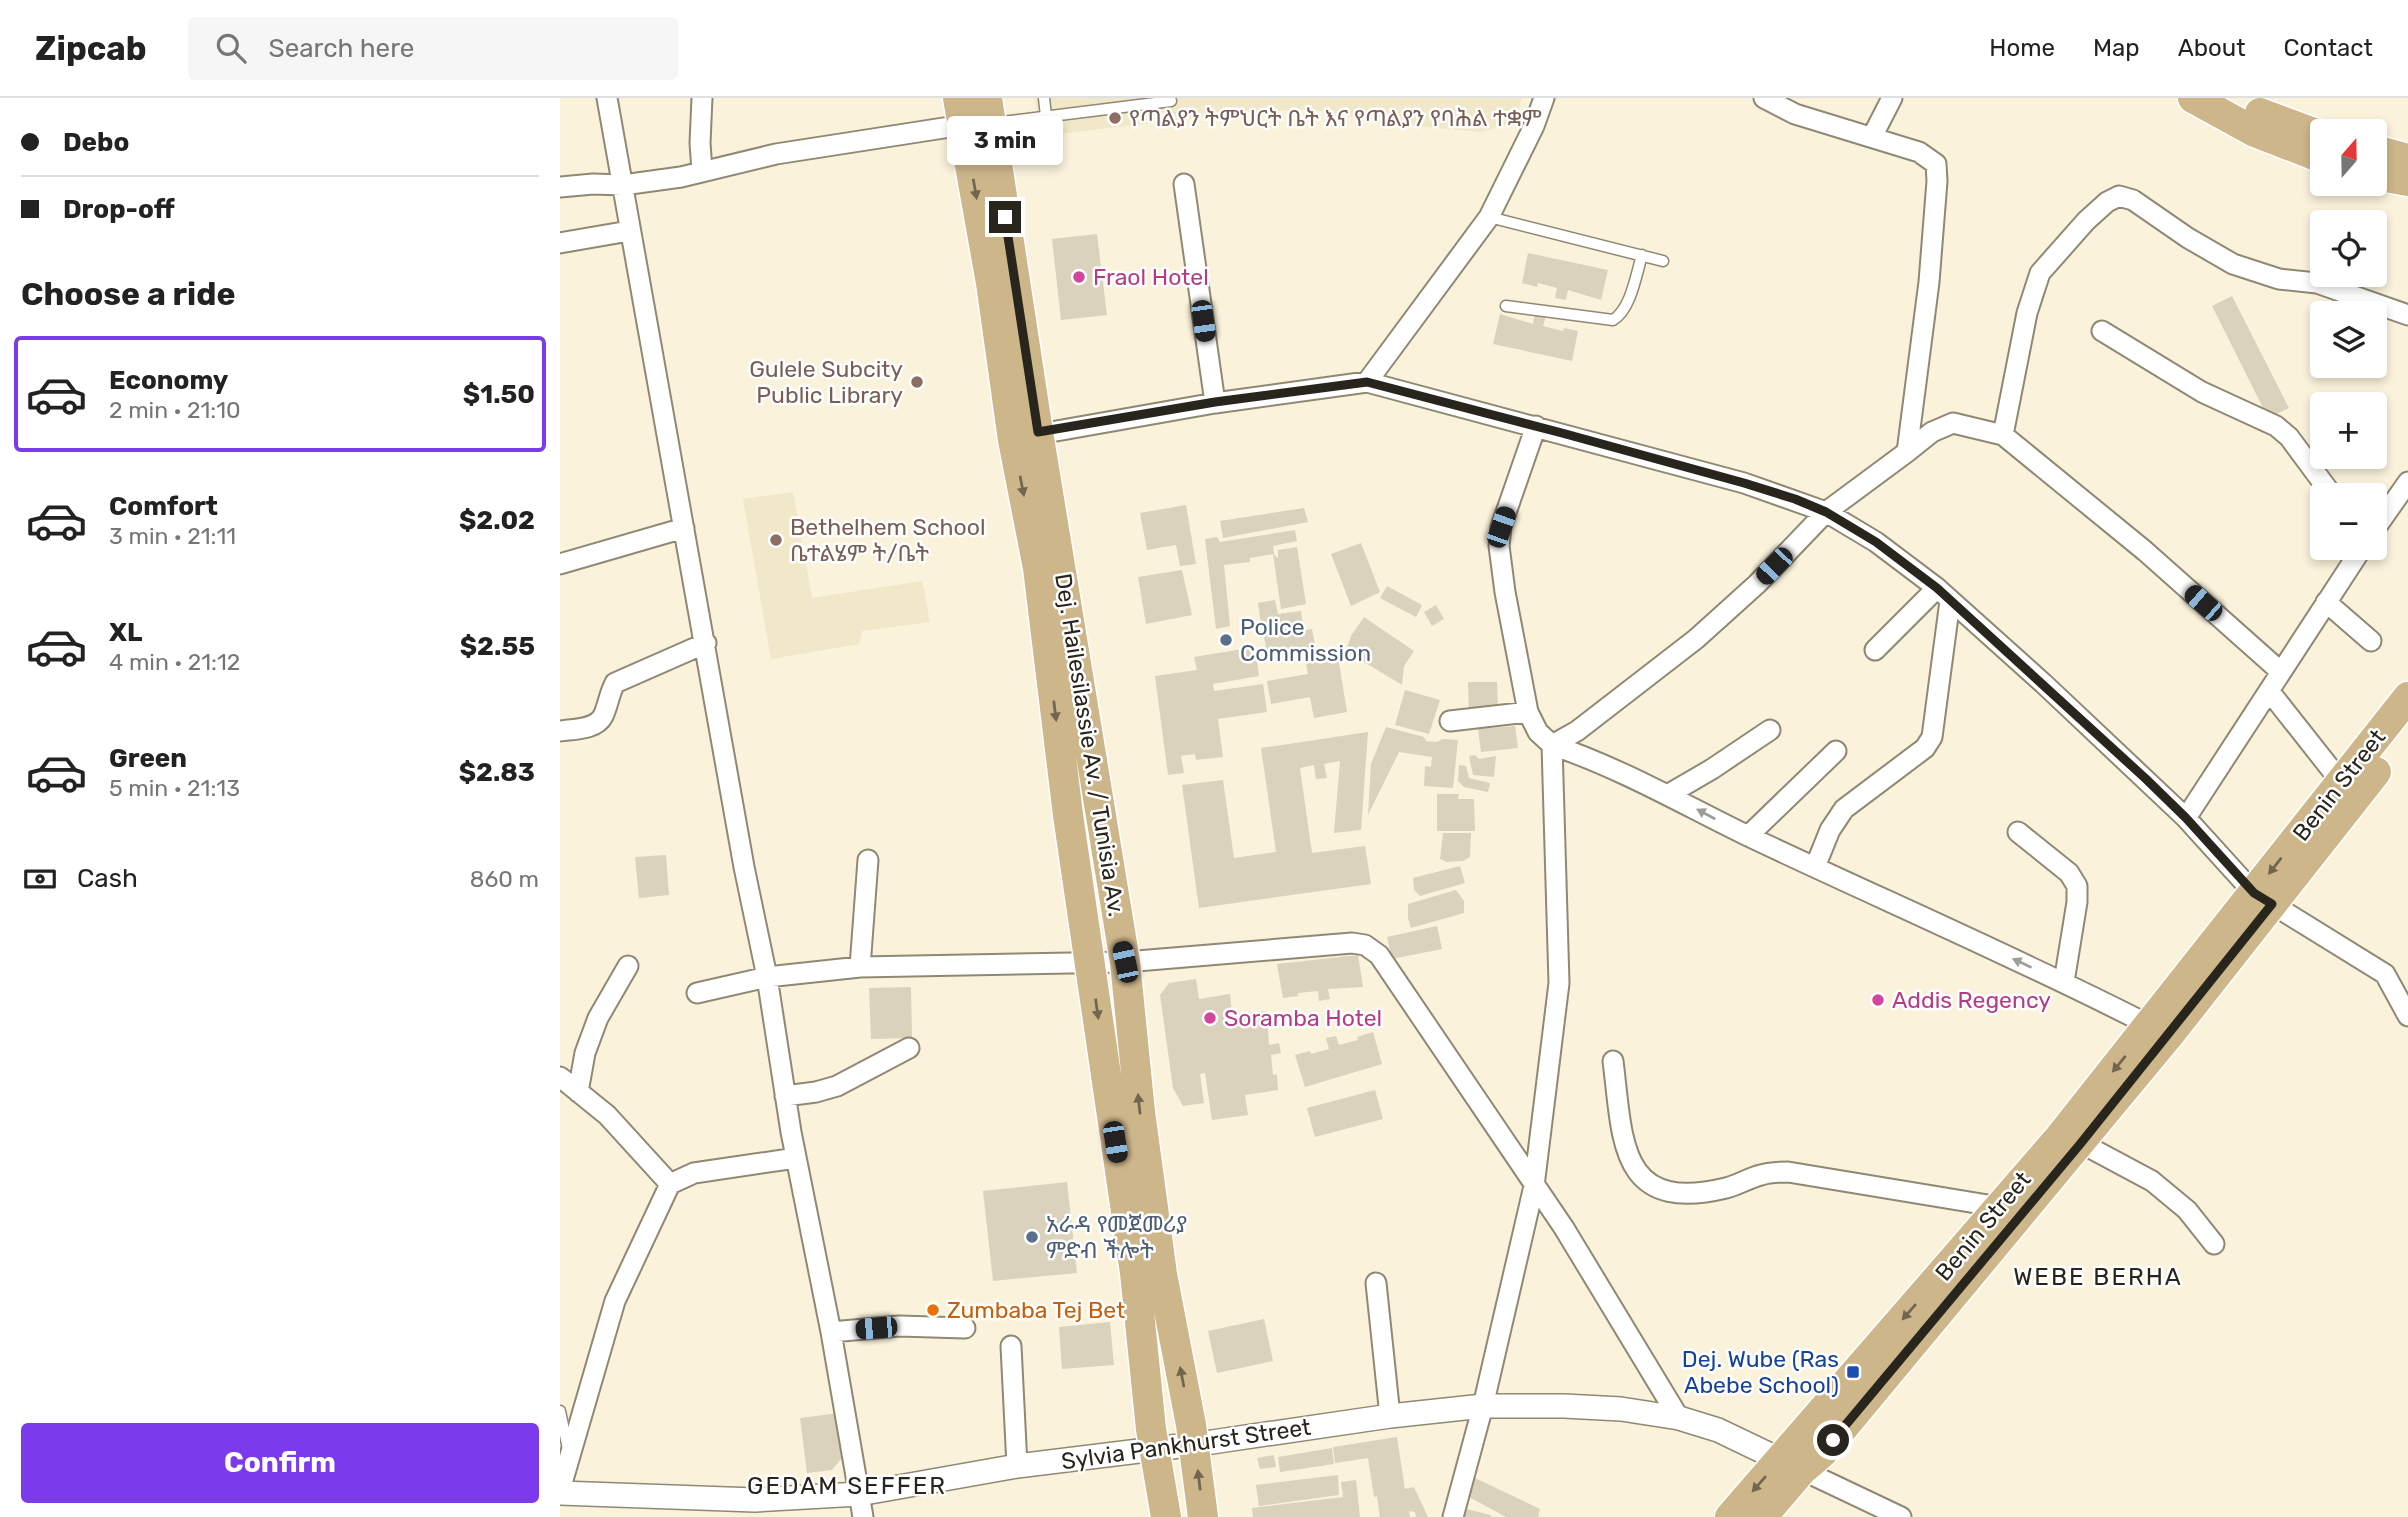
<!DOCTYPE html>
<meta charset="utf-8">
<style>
:root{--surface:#fff;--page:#f6f6f6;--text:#222;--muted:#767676;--line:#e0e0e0;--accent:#7c3aed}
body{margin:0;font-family:Rubik,"Noto Sans Ethiopic",sans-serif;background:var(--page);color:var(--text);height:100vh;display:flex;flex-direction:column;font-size:26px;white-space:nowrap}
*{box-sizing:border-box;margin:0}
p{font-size:23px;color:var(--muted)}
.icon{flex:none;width:38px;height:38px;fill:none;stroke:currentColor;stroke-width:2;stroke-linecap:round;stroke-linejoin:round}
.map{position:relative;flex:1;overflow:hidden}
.panel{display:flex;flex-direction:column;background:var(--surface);width:560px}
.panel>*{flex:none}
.top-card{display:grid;align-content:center;height:154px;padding:0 21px;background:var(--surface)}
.needle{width:46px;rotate:20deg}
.buttons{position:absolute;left:1750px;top:21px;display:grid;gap:14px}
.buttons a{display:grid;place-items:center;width:77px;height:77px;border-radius:7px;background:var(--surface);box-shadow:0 4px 10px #0003;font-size:35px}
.end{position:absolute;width:32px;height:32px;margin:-16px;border:9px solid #28251d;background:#fff;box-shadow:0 0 0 4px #fff}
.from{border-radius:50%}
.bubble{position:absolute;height:49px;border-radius:7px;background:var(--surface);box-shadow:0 4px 10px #0003;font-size:23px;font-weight:700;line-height:49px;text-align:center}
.car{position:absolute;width:21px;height:42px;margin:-21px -10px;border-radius:9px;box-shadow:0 0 5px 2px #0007;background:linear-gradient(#222 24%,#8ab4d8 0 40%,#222 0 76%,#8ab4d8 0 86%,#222 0)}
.top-card b{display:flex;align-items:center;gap:24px;height:66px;font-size:26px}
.top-card b+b{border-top:2px solid var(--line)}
.top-card i{width:18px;height:18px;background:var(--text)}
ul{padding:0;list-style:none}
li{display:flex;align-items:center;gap:21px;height:116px;margin:0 14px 10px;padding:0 7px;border:4px solid transparent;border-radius:7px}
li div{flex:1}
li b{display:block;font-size:26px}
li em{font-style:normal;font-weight:700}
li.active{border-color:var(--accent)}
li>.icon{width:63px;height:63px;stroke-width:1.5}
h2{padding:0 21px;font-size:32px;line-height:84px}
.pay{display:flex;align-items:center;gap:18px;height:77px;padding:0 21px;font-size:26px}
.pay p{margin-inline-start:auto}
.cta{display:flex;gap:14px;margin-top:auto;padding:14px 21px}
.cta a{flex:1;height:80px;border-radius:7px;background:var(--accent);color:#fff;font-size:28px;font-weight:700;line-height:80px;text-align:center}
header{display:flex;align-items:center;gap:42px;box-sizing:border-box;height:98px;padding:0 35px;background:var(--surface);border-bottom:2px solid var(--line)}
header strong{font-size:33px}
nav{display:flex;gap:38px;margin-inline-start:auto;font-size:24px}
.search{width:490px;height:63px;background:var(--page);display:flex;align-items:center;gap:18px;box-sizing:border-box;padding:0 24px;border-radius:7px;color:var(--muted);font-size:26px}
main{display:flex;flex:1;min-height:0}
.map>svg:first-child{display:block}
.built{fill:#f1e7c9}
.building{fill:#dad2bc}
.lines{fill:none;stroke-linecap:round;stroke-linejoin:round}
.service-casing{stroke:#8f8873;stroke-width:13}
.minor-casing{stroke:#8f8873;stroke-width:23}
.tertiary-casing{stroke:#8f8873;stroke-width:26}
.primary-casing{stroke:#fff;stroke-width:33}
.service{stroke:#fff;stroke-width:10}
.minor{stroke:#fff;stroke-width:19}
.tertiary{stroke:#fff;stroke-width:23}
.primary{stroke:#ceb68b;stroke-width:30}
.oneway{fill:#73664e}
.oneway2{fill:#9e9d99}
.route{stroke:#28251d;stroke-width:9}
.education-dot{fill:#8d6e63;stroke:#fff;stroke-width:2.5}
.hotel-dot{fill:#d1479c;stroke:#fff;stroke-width:2.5}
.service-dot{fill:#5c6f8a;stroke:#fff;stroke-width:2.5}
.food-dot{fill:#e8710a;stroke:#fff;stroke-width:2.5}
.transit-dot{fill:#1a4fb4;stroke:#fff;stroke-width:2.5}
.labels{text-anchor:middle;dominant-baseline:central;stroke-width:5;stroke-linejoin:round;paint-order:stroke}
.education-label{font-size:23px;fill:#785e54;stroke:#fff;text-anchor:start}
.hotel-label{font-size:23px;fill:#b23c85;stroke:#fff;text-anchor:start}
.service-label{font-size:23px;fill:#4e5e75;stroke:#fff;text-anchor:start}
.street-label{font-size:23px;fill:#28251d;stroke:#fff}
.food-label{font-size:23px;fill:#c56008;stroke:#fff;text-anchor:start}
.transit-label{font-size:23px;fill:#164399;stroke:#fff;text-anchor:end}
.neighbourhood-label{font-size:24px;letter-spacing:2px;fill:#28251d;stroke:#fff}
</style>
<header>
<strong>Zipcab</strong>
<div class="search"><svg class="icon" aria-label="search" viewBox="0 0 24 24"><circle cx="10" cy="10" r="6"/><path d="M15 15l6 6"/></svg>Search here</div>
<nav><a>Home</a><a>Map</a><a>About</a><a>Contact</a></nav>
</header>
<main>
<section class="panel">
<div class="top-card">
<b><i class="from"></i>Debo</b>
<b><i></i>Drop-off</b>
</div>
<h2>Choose a ride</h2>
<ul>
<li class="active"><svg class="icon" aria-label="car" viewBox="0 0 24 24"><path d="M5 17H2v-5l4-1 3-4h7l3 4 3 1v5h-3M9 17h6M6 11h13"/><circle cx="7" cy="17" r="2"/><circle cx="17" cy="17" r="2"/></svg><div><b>Economy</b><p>2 min · 21:10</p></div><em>$1.50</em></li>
<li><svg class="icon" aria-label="car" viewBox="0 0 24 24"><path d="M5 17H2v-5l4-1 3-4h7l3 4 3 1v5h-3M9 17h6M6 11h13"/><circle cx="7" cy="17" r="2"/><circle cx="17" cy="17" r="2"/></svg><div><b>Comfort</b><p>3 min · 21:11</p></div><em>$2.02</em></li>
<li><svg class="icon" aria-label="car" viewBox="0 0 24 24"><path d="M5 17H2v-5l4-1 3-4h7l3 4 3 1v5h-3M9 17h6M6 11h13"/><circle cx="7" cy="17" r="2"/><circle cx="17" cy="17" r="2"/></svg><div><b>XL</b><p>4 min · 21:12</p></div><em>$2.55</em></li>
<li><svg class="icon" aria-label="car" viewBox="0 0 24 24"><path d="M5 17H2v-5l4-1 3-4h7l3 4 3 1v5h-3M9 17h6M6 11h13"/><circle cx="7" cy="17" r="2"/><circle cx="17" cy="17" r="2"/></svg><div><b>Green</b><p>5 min · 21:13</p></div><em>$2.83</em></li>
</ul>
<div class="pay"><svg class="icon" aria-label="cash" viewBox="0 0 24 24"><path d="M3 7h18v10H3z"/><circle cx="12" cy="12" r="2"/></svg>Cash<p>860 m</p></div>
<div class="cta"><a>Confirm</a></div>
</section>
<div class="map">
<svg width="1848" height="1419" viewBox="0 0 1848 1419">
<rect width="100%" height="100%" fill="#faf2db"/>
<!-- built -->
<path class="built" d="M475 0H962L954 25 920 34 835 26 749 11 669 16 481 38Z
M233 394 252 500 362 483 370 524 302 533 299 546 211 561 183 401Z"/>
<!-- building -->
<path class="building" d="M537 136 547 217 501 222 492 141Z
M968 155 1048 172 1041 202 1008 192 1006 202 995 200 997 190 978 185 977 189 962 185Z
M1672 198 1729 310 1708 320 1652 208Z
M940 216 973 226 975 216 986 218 983 228 1003 233 1004 230 1018 233 1012 263 933 246Z
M626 407 636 466 620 468 616 447 587 452 580 415Z
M744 410 748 424 663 440 660 423Z
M735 432 737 443 713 448 714 456 690 460V464L664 467 670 528 656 531 645 441 657 439 660 444Z
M801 445 820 494 791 508 771 456Z
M737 449 746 506 721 511 713 456 718 460V452Z
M622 472 632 517 586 526 578 479Z
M827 488 862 507 856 519 820 500Z
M715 502 718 516 741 513 743 526 702 533 698 505Z
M876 507 884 521 872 528 864 514Z
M804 519 854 553 844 568 842 587 786 553 791 538Z
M730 530 731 535 752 531 756 551 708 559 703 534Z
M695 549 699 578 653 586 654 593 703 586 707 614 658 621 663 659 636 662 635 656 621 658 624 675 608 677 595 578 637 572 634 559Z
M777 553 787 614 754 620 750 599 711 606 707 583 748 576 745 559Z
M908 584H937L938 617 909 618Z
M845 592 880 602 869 636 835 627Z
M955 628 958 650 921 654 918 631Z
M826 629 864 639 866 643 877 644 883 641 898 642 893 690 864 688 865 668 871 669 872 659 839 654 808 717 811 666Z
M808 634 801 732 774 735 780 663 764 666 767 680 756 681 754 667 740 670 752 755 805 748 811 786 639 810 622 687 663 682 674 760 716 754 701 650Z
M915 657 919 661 936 658 934 679 913 677 909 658Z
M899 667 906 668 909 680 930 685 928 694 904 689 898 683Z
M877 696H899L898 701H914L915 733H877Z
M883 735H911L910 759 903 763 887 764 880 761Z
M106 757 109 797 79 800 75 759Z
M900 768 905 785 860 798 854 792 853 780Z
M896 792 904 803V815L851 830 848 820V806Z
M877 828 882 851 832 861 827 839Z
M798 857 803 889 768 891 770 901 759 903 758 893 738 895V898L723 900 717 866Z
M636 881 639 901 670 896 672 916 707 913 709 947 719 945 721 955 711 957 713 977 717 976 718 992 685 997 688 1017 652 1022 645 975 640 976 644 1005 623 1008 613 990 600 897 609 885Z
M351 889 352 940 311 941 309 890Z
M813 934 822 966 745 989 735 957 750 953 751 956 769 951 766 940 776 938 779 947 798 942 797 939Z
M815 992 823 1021 755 1039 747 1010Z
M507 1084 517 1175 433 1183 423 1093Z
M704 1221 713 1263 657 1275 648 1233Z
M550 1224 554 1267 502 1271 499 1229Z
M279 1315 284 1357 272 1372 247 1375 240 1320Z
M837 1339 845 1391 854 1389 868 1419H856L855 1414 849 1413 850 1419H820L817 1398 814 1399 808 1360 775 1365 773 1349Z
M772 1350 774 1366 720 1374 718 1359Z
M714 1357 716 1369 700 1371 697 1360Z
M778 1377 779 1397 699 1408 696 1387Z
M915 1380 980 1411 978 1419H946L909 1399Z
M796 1382 800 1419H693L692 1410 783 1399 781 1384Z
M902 1410 931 1417V1419H900Z"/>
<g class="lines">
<!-- service casing -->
<g class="service-casing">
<path id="service" d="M484 0 486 18
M435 25 611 3
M929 119 1103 163
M946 208 1053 222C1071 211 1076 177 1082 157
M0 1313 8 1351"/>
</g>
<!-- minor casing -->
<g class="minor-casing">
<path id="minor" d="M47 0 184 769 207 879 231 1034 271 1234 303 1419
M142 0 140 45 142 73
M1312 39 1332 0
M624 86 655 305
M0 89 33 86 63 87 121 79 216 56 403 27
M0 145 69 133
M1542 233 1642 294 1716 328 1729 339 1772 397
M807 284 929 119 974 28 984 0
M976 328 941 429 939 448 945 494 968 614 978 634 992 647C1063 671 1124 707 1190 739 1323 802 1458 860 1589 927
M1443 337 1467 215 1480 175 1526 123 1547 104 1559 98 1573 102 1628 140 1673 166 1719 181 1757 185 1848 217
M468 338 655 305 807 284 1184 385 1266 414 1316 444 1377 490 1484 586 1626 720 1694 795 1825 876 1848 918
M1347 354 1372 334 1393 325 1443 337 1585 453 1721 574
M1815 431 1848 384
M0 466 124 430
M1766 504 1811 543
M1315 552 1377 490
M1710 594 1781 684 1789 690
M890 623 968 614
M0 633C13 631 36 632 43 618 48 608 49 596 55 585L146 545
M992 647 1017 633 1136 541 1197 486 1266 414 1347 354 1369 184 1377 83 1376 66 1359 54 1235 16 1204 0
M1109 696 1152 671 1210 632
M1626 720 1802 450
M1458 734 1509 775 1517 788V804L1504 884
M1188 738 1276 653
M1255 769 1270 732 1284 711 1365 650 1372 639 1390 503
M300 869 308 762
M137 895 207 879 300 869 565 864 792 845 805 847 819 857 1004 1130 1119 1320
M1053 963C1063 1042 1058 1116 1166 1090 1178 1087 1189 1080 1201 1077 1209 1074 1219 1074 1228 1074L1440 1109 1447 1113
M0 979 47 1017 110 1086
M18 994 25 955 38 920 68 868
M225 998 256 994 277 988 349 950
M1510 1043 1521 1045 1592 1083 1627 1112 1654 1146
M816 1185 830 1318
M271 1234 339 1228 405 1230
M451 1248 457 1368
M1242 1372 1341 1419
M0 1392 55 1203 110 1086 134 1075 236 1060
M893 1419 923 1308 974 1088 999 885 992 647"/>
</g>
<!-- tertiary casing -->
<g class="tertiary-casing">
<path id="tertiary" d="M0 1395 195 1402 299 1396 457 1368 652 1344 830 1318 923 1308H1004L1061 1311 1119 1320 1158 1332 1233 1368"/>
</g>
<!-- primary casing -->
<g class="primary-casing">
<path id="primary" d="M398 0 431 185 453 342 478 470 508 717 575 1175 591 1331 606 1419
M427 0 478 334 565 864 580 1014 602 1176 631 1327 643 1419
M1633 0 1695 34 1762 60
M1700 15 1762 38
M1815 52 1848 61
M1815 77 1848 83
M1170 1419 1499 1040 1848 599
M1202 1419 1242 1372 1263 1354 1609 937 1816 674"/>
</g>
<!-- service -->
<use href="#service" class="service"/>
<!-- minor -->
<use href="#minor" class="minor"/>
<!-- tertiary -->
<use href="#tertiary" class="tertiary"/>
<!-- primary -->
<use href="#primary" class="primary"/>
</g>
<!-- one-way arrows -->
<defs><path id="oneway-solid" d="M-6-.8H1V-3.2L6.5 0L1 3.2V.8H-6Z" transform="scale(1.75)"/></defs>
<g class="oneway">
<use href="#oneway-solid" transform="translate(415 91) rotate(80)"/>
<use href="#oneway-solid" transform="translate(462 388) rotate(79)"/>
<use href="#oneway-solid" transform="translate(495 613) rotate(83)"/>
<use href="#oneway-solid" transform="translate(1715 768) rotate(128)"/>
<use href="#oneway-solid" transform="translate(537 911) rotate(82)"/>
<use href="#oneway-solid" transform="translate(1559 966) rotate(129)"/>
<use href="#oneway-solid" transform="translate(579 1006) rotate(-96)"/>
<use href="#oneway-solid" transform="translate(1349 1214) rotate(131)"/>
<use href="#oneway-solid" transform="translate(622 1279) rotate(-101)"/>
<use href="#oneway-solid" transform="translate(639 1382) rotate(-97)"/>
<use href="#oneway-solid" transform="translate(1199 1386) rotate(131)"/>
</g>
<g class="oneway2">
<use href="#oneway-solid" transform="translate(1146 716) rotate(-152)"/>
<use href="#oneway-solid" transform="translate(1462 865) rotate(-155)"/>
</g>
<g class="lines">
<!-- route -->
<path class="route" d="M445 119 478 334 655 304 807 284 1002 335 1184 385 1235 401 1266 414 1316 444 1377 490 1586 681 1626 720 1694 795 1712 806 1521 1045 1273 1342"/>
</g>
<!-- markers -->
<g class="education-dot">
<circle cx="555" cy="20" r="7"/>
<circle cx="357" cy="284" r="7"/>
<circle cx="216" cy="442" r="7"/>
</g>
<g class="hotel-dot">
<circle cx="519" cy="179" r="7"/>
<circle cx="1318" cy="902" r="7"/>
<circle cx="650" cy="920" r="7"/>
</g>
<g class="service-dot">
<circle cx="666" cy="542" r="7"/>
<circle cx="472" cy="1139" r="7"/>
</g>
<circle class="food-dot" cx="373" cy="1212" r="7"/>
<rect class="transit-dot" x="1286" y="1267" width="14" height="14" rx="3.5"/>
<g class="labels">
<!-- education labels -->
<g class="education-label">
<text x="569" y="20">የጣልያን ትምህርት ቤት እና የጣልያን የባሕል ተቋም</text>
<text x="343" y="271" text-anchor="end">Gulele Subcity<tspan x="343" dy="26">Public Library</tspan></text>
<text x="230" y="429">Bethelhem School<tspan x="230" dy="26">ቤተልሄም ት/ቤት</tspan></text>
</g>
<!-- hotel labels -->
<g class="hotel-label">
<text x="533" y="179">Fraol Hotel</text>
<text x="1332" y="902">Addis Regency</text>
<text x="664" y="920">Soramba Hotel</text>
</g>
<!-- service labels -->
<g class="service-label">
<text x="680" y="529">Police<tspan x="680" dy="26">Commission</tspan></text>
<text x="486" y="1126">አራዳ የመጀመሪያ<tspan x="486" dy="26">ምድብ ችሎት</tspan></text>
</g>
<!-- street labels -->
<g class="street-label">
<text transform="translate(530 647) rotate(81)">Dej. Hailesilassie Av. / Tunisia Av.</text>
<text transform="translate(1779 687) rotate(-52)">Benin Street</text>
<text transform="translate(1423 1128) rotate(-50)">Benin Street</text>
<text transform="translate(626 1346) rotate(-8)">Sylvia Pankhurst Street</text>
</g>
<!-- food labels -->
<g class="food-label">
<text x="387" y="1212">Zumbaba Tej Bet</text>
</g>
<!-- transit labels -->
<g class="transit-label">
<text x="1279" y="1261">Dej. Wube (Ras<tspan x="1279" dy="26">Abebe School)</tspan></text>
</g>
<!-- neighbourhood labels -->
<g class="neighbourhood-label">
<text x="1538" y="1179">WEBE BERHA</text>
<text x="287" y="1388">GEDAM SEFFER</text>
</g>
</g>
</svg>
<div class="buttons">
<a><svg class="needle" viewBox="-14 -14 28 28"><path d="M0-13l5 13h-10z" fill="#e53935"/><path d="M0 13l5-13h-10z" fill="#767676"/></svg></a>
<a><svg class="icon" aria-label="locate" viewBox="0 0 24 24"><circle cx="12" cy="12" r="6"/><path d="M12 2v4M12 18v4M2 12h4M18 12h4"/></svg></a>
<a><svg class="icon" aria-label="layers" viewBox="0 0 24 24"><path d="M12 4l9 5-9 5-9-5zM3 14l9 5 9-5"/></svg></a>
<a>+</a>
<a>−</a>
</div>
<i class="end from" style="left:1273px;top:1342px"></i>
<i class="end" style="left:445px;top:119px"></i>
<div class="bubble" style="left:387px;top:18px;width:116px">3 min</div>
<i class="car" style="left:643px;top:223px;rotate:172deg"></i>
<i class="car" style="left:941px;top:429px;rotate:19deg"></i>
<i class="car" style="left:1214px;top:468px;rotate:224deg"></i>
<i class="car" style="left:1643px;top:505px;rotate:311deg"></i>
<i class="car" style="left:565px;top:864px;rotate:348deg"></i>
<i class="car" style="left:555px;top:1044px;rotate:171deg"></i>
<i class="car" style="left:316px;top:1230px;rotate:265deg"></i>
</div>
</main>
